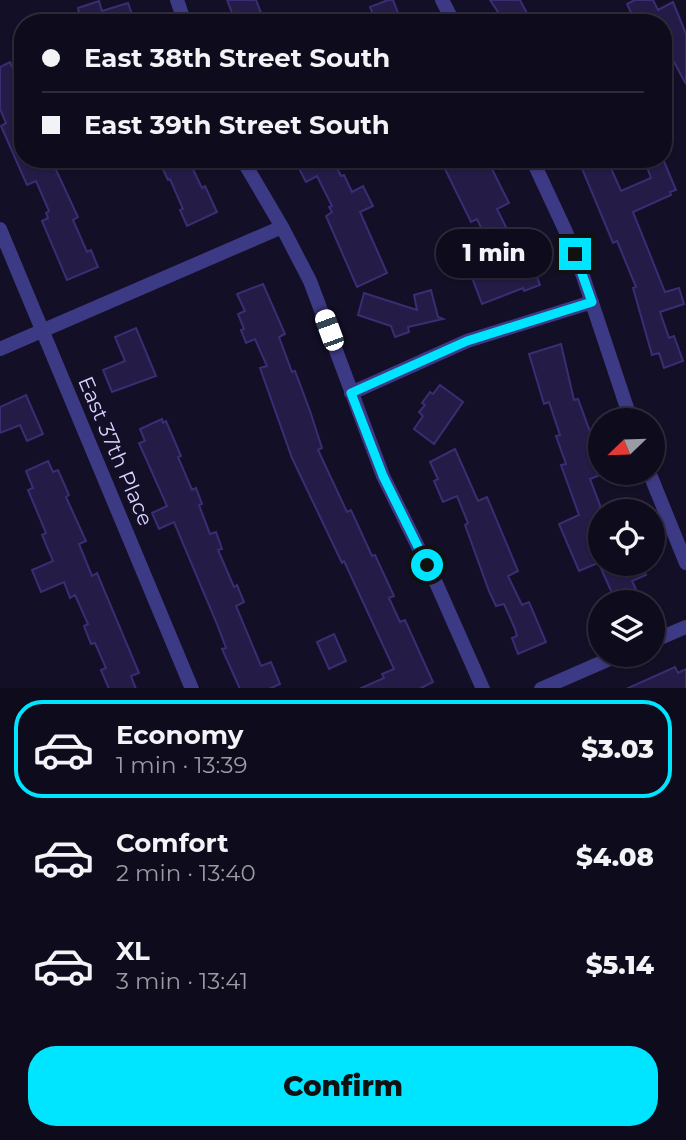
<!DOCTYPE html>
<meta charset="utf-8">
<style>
:root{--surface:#0e0b1c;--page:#171425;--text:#f1f3f6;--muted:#9b9ba3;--line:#2e2b3b;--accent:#00e5ff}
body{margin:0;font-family:Montserrat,sans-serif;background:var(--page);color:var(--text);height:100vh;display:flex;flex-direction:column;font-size:26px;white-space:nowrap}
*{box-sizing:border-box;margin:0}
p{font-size:23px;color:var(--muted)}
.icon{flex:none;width:38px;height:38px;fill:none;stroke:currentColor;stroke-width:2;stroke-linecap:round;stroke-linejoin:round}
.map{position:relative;height:688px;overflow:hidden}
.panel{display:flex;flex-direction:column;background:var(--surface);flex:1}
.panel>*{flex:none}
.guide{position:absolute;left:14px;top:14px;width:658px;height:154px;border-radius:28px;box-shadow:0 2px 5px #0004,0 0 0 2px var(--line);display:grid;align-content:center;height:154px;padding:0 28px;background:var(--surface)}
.needle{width:46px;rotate:247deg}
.buttons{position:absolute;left:588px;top:408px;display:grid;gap:14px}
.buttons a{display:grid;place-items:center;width:77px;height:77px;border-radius:50%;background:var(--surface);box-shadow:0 2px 5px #0004,0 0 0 2px var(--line);font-size:35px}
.end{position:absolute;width:32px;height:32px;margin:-16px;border:9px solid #00e5ff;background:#111;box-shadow:0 0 0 4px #111}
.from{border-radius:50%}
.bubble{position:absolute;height:49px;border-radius:24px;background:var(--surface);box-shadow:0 2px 5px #0004,0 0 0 2px var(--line);font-size:23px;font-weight:800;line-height:49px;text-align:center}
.car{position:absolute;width:21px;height:42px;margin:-21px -10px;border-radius:9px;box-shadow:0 0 5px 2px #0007;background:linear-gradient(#fff 24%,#345 0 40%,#fff 0 76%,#345 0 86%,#fff 0)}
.guide b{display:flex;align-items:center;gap:24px;height:66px;font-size:26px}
.guide b+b{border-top:2px solid var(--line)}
.guide i{width:18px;height:18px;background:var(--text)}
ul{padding:12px 0 0;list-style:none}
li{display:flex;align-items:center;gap:21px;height:98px;margin:0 14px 10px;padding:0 14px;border:4px solid transparent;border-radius:28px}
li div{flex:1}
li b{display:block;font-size:26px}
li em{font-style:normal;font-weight:800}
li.current{border-color:var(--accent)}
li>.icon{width:63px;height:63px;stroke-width:1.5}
.cta{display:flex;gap:14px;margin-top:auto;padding:14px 28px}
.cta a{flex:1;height:80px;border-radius:28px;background:var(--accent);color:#111;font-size:28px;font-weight:800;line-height:80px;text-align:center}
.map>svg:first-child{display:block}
.building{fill:#241b47;stroke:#3b2d73;stroke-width:2}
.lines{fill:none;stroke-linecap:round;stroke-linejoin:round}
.minor{stroke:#3d3a85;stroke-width:14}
.route{stroke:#00e5ff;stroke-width:9}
.labels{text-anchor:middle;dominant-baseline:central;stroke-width:7;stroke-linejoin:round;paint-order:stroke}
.street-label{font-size:21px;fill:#d9d4ff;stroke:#130f26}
</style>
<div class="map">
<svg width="686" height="689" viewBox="0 0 686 689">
<rect width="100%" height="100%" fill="#130f26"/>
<!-- building -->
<path class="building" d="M227 0H256L265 23H236Z
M388 0H393L402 23H377L370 7Z
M490 0H520L532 23H480L498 12Z
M635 0H653L658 10 673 2 686 34V84L663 42V23H632L635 21 627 4Z
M99 1 102 11 128 3 135 23H74L79 13 78 8Z
M10 62 23 91V159H51L78 217 73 220 87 252 91 250 98 267 67 280 42 221 48 218 46 213 49 211 36 181 27 185 1 126 6 123 0 109V67Z
M158 159H188L202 188 205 186 217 212 187 226 180 210 183 209 170 179 168 180Z
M294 159H332L341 176 344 175 352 192 363 186 373 206 360 212 387 273 357 287 326 216 332 212 329 207 332 206 317 176 306 182Z
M440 159H487L509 203 497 209 506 227 485 236 477 219 471 222Z
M578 159H607L621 191 651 178 644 159H663L676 190 670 192 671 195 633 212 665 292 679 288 684 304 660 312 669 338 674 336 683 361 664 368 659 353 652 355 633 288 636 287 617 241 613 243Z
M529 243 535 259 531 260 540 285 524 291 523 288 482 304 473 280 513 265 508 251Z
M263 284 285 334 279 337 292 372 295 371 310 411 322 448 318 450 347 512 351 510 372 556 375 555 394 596 389 598 400 622 405 620 433 682 419 689H359L384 678 382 674 394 669 344 561 342 563 292 458 260 368 267 366 255 339 246 343 241 330 244 329 238 314 245 311 237 294Z
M431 290 438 317 443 319 408 327 409 332 395 337 391 326 358 315 364 293 417 310 414 295Z
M136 328 156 376 112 392 103 370 125 361 115 337Z
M561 344 574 400 578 399 600 459V475L590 479 600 505V562L579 571 559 524 579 515 561 465 566 464 556 436 560 435 549 402 544 404 529 354Z
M440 385 463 402 434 444 414 429 423 416 419 412 425 405 422 403 430 392 433 394Z
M26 395 43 434 27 441 20 425 0 433V407Z
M162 419 163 423 166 421 181 456 178 457 192 490 196 488 202 504 199 505 210 534 216 532 222 549 218 550 234 587 237 585 244 602 236 606 261 666 271 662 280 684 269 689H240L222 649 226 648 217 624 174 522 159 529 152 513 167 506 139 443 145 441 140 429Z
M455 449 478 501 487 497 518 571 508 576 522 605 529 602 546 642 518 654 512 638 517 636 515 629 504 604 496 606 489 591 465 525 468 523 457 496 443 502 434 481 438 479 430 462Z
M48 461 53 472 58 470 69 495 66 497 86 541 79 544 92 576 97 573 139 673 131 676 136 689H109L101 670 106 668 95 643 91 644 84 626 88 624 75 595 70 598 64 582 41 592 32 570 53 561 42 535 46 533 28 490 33 488 26 471Z
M599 564H642L646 575 632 581 642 602H616Z
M334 634 346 661 329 669 317 642Z
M675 667 678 673 686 669V689H626Z"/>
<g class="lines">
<!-- minor -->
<path class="minor" d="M177 0 185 23
M442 0 454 23
M242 159 282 227 310 281 383 476 437 585 483 689
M532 159 566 232 583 276 631 420
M0 229 192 689
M0 349 282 227
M351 393 467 341 592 302
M649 472 686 563
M653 641 686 627
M541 689 621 654"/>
</g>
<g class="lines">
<!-- route -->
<path class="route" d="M427 565 383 476 351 393 467 341 592 302 575 254"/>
</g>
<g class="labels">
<!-- street labels -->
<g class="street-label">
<text transform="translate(116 451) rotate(67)">East 37th Place</text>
</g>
</g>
</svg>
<div class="buttons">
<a><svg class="needle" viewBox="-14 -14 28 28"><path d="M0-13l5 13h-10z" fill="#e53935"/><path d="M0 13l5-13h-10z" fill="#9b9ba3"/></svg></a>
<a><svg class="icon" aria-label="locate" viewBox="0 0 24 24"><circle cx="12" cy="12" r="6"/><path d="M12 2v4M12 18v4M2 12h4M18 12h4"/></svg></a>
<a><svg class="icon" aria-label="layers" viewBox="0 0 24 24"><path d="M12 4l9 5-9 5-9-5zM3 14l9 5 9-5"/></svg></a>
</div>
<i class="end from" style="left:427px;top:565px"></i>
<i class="end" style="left:575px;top:254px"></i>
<div class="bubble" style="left:436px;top:229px;width:116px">1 min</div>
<i class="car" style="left:329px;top:330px;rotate:340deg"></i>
<div class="guide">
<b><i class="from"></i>East 38th Street South</b>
<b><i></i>East 39th Street South</b>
</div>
</div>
<section class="panel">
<ul>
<li class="current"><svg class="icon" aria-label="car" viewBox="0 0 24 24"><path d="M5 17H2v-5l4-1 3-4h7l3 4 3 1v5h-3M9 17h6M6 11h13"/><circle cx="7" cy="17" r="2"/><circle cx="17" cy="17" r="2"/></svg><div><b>Economy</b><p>1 min · 13:39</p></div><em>$3.03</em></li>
<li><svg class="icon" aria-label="car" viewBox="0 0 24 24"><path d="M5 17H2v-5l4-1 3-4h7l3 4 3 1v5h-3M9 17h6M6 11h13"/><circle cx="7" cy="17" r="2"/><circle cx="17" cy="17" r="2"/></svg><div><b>Comfort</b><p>2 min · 13:40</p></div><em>$4.08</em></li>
<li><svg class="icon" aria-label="car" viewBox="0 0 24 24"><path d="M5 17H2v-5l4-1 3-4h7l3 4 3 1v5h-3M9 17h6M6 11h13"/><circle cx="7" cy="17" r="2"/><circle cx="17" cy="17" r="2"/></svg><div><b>XL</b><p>3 min · 13:41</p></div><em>$5.14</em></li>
</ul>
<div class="cta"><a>Confirm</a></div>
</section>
